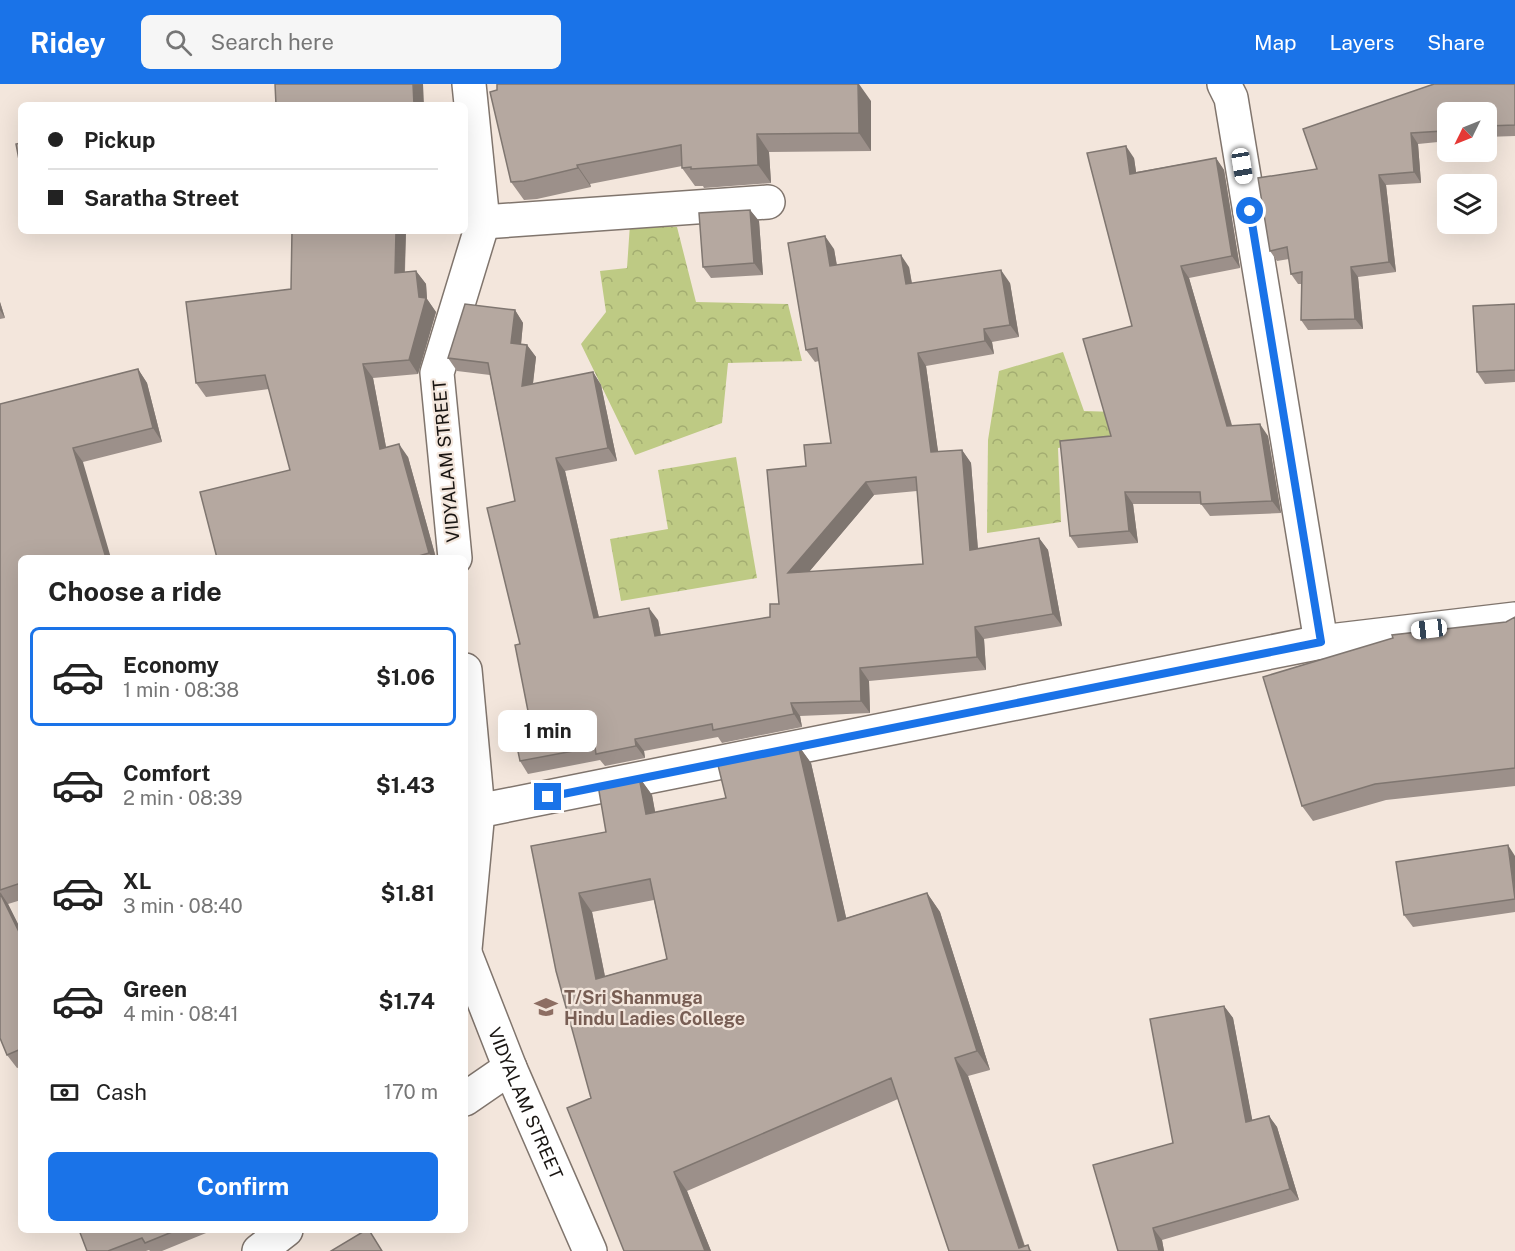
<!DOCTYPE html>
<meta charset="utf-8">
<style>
:root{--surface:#fff;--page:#f6f6f6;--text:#222;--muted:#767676;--line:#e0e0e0;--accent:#1a73e8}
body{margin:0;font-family:"Public Sans",sans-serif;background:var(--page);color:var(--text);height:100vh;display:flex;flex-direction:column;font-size:22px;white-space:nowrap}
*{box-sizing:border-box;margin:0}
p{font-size:20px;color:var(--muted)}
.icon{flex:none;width:33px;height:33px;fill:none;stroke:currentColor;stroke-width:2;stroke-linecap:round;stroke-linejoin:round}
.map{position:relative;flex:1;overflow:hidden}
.panel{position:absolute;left:18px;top:471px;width:450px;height:678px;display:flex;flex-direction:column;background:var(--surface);border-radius:9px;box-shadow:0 6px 24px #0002}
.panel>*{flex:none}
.top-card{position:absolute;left:18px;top:18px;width:450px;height:132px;border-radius:9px;box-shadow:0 6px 24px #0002;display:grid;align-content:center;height:132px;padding:0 30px;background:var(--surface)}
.needle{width:39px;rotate:227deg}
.buttons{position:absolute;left:1437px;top:18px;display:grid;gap:12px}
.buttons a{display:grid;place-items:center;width:60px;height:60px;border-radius:9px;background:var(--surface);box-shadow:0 6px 24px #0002;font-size:30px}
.end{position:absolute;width:27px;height:27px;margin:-14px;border:8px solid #1a73e8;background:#fff;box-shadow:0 0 0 3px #fff}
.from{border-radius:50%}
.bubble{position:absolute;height:42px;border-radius:9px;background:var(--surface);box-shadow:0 6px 24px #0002;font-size:20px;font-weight:700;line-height:42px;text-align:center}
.car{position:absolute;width:18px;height:36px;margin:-18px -9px;border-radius:8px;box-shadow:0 0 4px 2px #0007;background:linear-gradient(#fff 24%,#345 0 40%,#fff 0 76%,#345 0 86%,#fff 0)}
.top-card b{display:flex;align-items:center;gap:21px;height:57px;font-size:22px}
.top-card b+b{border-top:2px solid var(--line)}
.top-card i{width:15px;height:15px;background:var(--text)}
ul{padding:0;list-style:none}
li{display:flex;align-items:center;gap:18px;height:99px;margin:0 12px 9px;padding:0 18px;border:3px solid transparent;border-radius:9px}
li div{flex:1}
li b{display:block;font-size:22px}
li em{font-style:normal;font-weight:700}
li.selected{border-color:var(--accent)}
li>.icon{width:54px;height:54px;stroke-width:1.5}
h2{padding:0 30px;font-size:27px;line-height:72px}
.pay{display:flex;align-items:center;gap:15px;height:66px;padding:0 30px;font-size:22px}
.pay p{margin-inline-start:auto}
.cta{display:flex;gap:12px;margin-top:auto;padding:12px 30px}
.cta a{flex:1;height:69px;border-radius:9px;background:var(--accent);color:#fff;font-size:24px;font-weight:700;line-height:69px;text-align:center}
header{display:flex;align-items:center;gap:36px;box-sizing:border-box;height:84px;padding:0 30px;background:var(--accent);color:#fff}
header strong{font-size:28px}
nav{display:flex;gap:33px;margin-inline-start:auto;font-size:21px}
.search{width:420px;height:54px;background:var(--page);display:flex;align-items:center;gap:15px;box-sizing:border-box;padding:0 21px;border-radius:9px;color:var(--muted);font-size:22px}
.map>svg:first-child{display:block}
.forest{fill:url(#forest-crowns)}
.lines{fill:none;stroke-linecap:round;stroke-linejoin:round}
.minor-casing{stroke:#80756d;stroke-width:36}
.minor{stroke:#fff;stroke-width:33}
.wall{fill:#9c908a;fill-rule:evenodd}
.shaded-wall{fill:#7f7670}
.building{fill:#b5a8a0;stroke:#7f7670;stroke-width:1.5;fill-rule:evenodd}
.route{stroke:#1a73e8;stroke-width:8}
.labels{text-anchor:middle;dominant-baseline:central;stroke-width:4.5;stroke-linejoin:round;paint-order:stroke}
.street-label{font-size:18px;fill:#191512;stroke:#f3e6dc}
.education-label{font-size:18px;font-weight:bold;fill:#785e54;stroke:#f3e6dc;text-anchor:start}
</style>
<header>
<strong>Ridey</strong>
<div class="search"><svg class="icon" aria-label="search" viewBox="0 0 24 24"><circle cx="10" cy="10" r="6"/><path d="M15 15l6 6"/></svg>Search here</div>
<nav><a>Map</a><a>Layers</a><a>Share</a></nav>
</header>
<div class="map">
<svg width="1515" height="1167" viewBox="0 0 1515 1167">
<defs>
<pattern id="forest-crowns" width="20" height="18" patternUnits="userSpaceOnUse" patternTransform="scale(1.5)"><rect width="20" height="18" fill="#beca84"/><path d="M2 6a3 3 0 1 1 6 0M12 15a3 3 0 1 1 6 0" fill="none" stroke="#a3ad71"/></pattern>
</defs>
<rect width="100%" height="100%" fill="#f3e6dc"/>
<!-- forest -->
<path class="forest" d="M630 140 677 143 696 218 788 220 802 277 728 279 722 339 635 371 581 260 606 228 600 187 627 184Z
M1063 268 1084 327 1116 328 1113 355 1058 364 1061 438 987 449 988 356 999 287Z
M736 373 757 494 621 517 610 455 668 445 658 386Z"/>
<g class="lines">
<!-- minor casing -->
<g class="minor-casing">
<g id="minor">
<path d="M1224 0 1231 14 1321 558"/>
<path d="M483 138 768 118"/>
<path d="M455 474 437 289 483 138 469 0"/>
<path d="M465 586 478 727 465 865"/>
<path d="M478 727 1321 558 1515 535"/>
<path id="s1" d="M465 869 510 984 590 1167"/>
<path d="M465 1015 510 984"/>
<path d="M259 1167 286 1146"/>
</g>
</g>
<!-- minor -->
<use href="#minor" class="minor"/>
</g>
<!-- wall -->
<path class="wall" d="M1434 0H1515V52L1486 53V28H1448V57L1418 60 1421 99 1386 101 1396 188 1358 193 1363 245 1308 246 1301 236 1302 200H1298L1291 190 1289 175 1277 177 1270 167 1258 94 1317 85 1303 45Z
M497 6 871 17V67L769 68 771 99 704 104 703 102H695L682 84V82L590 100 591 103 537 115 524 116 511 98Z
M1134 74 1136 88 1216 74 1224 86 1240 184 1189 194 1232 341 1268 352 1281 429 1210 432 1201 420H1133L1138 459 1078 464 1070 452 1111 352 1132 242Z
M750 126 759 137 763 191 711 194 703 183Z
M292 147H406L405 188 416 187 426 200 427 215 436 228 418 290 373 294 386 363 408 373 436 474H217L290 386 269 305 206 313 196 299 291 205Z
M834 165 837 181 909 183 912 199H1010L1019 253 992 258 994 270 926 282 938 368 962 366 971 379 978 465 1039 454 1048 466 1062 542 984 555 986 586 869 597 870 629 800 632 802 643 722 659 718 653 644 667 645 674 605 682 600 676 528 690 520 677 528 627 520 560 515 417 490 291 457 287 448 274 515 226 523 239 521 260 527 261 536 273 533 300 593 288 601 301 617 377 565 387 599 533 658 536 661 551 770 533 779 520 806 382 831 359 819 277 815 278 806 266ZM917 407 923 480 809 488 874 411Z
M0 218 5 234 0 235Z
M1515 220V298L1485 300 1477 288Z
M138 285 147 299 162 358 83 378 21 474V816L8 820 21 846V983L17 984 7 971 0 954V320Z
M1515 533V702L1386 716 1313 737 1302 722 1393 554 1506 538Z
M798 661 811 679 846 834 927 809 940 828 990 986 968 992 1025 1162 1032 1167H949L898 1015 687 1107 711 1167H624L591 1014 531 762 606 748 639 693 652 711 655 728 726 714ZM654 816 667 875 605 892 592 828Z
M1515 772V828L1413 843 1404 831Z
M1224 922 1233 934 1252 1036 1269 1032 1277 1043 1299 1116 1162 1156 1164 1167H1118L1173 1059Z
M56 1146H66L57 1149Z
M79 1146H211V1147L162 1167H150L149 1166 146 1167H87Z"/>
<!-- shaded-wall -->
<path class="shaded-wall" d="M413 0H423L424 21H414Z
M858 0H859L871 17V67L859 49Z
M1443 44 1448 51V54L1443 47Z
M1411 49 1418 60 1421 99 1414 88Z
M757 50 769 68 771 99 758 81Z
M1126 62 1134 74 1138 101 1130 90Z
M1216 74 1224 86 1240 184 1232 172Z
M577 81 590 100 591 103 578 84Z
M1379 91 1386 101 1396 188 1389 178Z
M750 126 759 137 763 191 754 179Z
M396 147H406L404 202 395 189Z
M825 152 834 165 839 195 830 182Z
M901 171 909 183 914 213 906 200Z
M1181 182 1189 194 1235 353 1227 342Z
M1351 183 1358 193 1363 245 1355 235Z
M1001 186 1010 199 1019 253 1010 241Z
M416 187 426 200 427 215 436 228 418 290 409 276 419 213Z
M0 218 5 234 0 226Z
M515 226 523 239 520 271 511 259Z
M984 245 992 258 994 270 985 257Z
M527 261 536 273 531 315 522 302Z
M918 269 926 282 940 381 931 368Z
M363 280 373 294 389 379 380 365Z
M138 285 147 299 162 358 153 344Z
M593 288 601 301 617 377 608 364Z
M1260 340 1268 352 1281 429 1272 417Z
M399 360 408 373 436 474H433L429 469Z
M73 364 83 378 111 474H106Z
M962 366 971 379 979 479 970 466Z
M556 374 565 387 602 547 594 534Z
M866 398 874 411 797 502 788 489Z
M1125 408 1133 420 1138 459 1129 447Z
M1039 454 1048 466 1062 542 1053 530Z
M649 524 658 536 663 565 655 552Z
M975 543 984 555 986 586 977 573Z
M860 584 869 597 870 629 861 617Z
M791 619 800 632 802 643 794 630Z
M635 655 644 667 645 674 636 662Z
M798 661 811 679 851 855 838 837Z
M639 693 652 711 659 749 646 730Z
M1508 761 1515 772V810Z
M0 808 8 820 21 846V852Z
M579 809 592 828 609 913 596 895Z
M927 809 940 828 990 986 977 967Z
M1224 922 1233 934 1255 1050 1246 1038Z
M955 974 968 992 1026 1167 1019 1164Z
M1269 1032 1277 1043 1299 1116 1290 1105Z
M674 1088 687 1107 711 1167H705Z
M1153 1144 1162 1156 1164 1167H1159Z"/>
<!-- building -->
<path class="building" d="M275 0H413L414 21H276Z
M497 0H858L859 49 757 50 758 81 691 85V83L682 84 681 61 577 81 578 84 524 97 511 98 490 8 497 6Z
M1434 0H1515V41L1486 42V28H1448V43L1443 44V47L1411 49 1414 88 1379 91 1389 178 1351 183 1355 235 1301 236 1302 188 1291 190 1287 163 1270 167 1258 94 1317 85 1303 45Z
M21 59V86L16 60Z
M1126 62 1130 90 1216 74 1232 172 1181 182 1227 342 1260 340 1272 417 1201 420 1200 408H1125L1129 447 1070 452 1060 357 1111 352 1083 255 1132 242 1087 69Z
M750 126 754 179 703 183 699 129Z
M292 147H396L395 189 416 187 419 213 426 214 409 276 363 280 380 365 399 360 429 469 412 474H217L200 408 290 386 265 291 196 299 186 218 291 205Z
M825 152 830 182 901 171 906 200 1001 186 1010 241 984 245 985 257 918 269 931 368 962 366 970 466 1039 454 1053 530 975 543 977 573 860 584 861 617 791 619 794 630 713 646 712 640 635 655 636 662 596 670 595 663 520 677 510 630 528 627 515 561 520 560 487 424 515 417 488 279 448 274 465 220 515 226 511 259 527 261 522 302 593 288 608 364 556 374 594 534 649 524 655 552 770 533V520H779L767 386 806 382 804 361 831 359 817 264 806 266 788 159ZM916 393 923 480 788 489 866 398Z
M1515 220V286L1477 288 1473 222Z
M138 285 153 344 73 364 106 474H21V799L0 806V320Z
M1515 533V684L1375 700 1302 722 1263 593 1393 554 1392 551 1506 538Z
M798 661 838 837 927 809 977 967 955 974 1019 1164 1028 1161 1030 1167H949L891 994 674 1088 705 1167H624L567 1024 591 1014 556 887 531 762 606 748 598 701 639 693 646 730 726 714 717 677ZM650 795 667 875 596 895 579 809Z
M1508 761 1515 815 1404 831 1396 778Z
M0 809 21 852V965L7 971 0 954Z
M1224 922 1246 1038 1269 1032 1290 1105 1153 1144 1159 1167H1118L1093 1081 1173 1059 1150 935Z
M79 1146H177L145 1159 142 1154 108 1167H87Z
M366 1146H369L382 1167H331Z"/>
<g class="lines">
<!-- route -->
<path class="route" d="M548 713 1321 558 1250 127"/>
</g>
<!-- icons -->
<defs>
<g id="school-bare" transform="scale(1.8)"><path d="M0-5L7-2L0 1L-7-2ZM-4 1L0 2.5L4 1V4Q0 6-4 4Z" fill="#8d6e63" stroke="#f3e6dc" stroke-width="2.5" paint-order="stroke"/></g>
</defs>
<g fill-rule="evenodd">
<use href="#school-bare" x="546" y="923"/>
</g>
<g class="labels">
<!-- street labels -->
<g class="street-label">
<text transform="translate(446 377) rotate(-95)">VIDYALAM STREET</text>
<text stroke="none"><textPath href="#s1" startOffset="162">VIDYALAM STREET</textPath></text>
</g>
<!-- education labels -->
<g class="education-label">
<text x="564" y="913">T/Sri Shanmuga<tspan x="564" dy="21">Hindu Ladies College</tspan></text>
</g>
</g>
</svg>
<div class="buttons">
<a><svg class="needle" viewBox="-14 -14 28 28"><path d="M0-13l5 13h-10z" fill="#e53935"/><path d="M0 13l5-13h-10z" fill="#767676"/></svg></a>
<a><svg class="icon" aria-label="layers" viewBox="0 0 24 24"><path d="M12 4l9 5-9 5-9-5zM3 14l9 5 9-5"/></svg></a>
</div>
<i class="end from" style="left:1250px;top:127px"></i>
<i class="end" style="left:548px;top:713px"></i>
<div class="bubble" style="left:498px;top:626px;width:99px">1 min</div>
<i class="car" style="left:1242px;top:82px;rotate:171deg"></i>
<i class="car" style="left:1429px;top:545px;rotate:263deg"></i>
<div class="top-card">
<b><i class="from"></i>Pickup</b>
<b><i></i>Saratha Street</b>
</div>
<section class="panel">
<h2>Choose a ride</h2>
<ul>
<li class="selected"><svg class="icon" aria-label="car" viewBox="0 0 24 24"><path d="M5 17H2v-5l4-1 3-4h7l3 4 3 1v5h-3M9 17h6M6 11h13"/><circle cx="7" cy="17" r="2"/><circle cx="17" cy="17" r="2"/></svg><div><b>Economy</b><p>1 min · 08:38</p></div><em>$1.06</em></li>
<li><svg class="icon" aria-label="car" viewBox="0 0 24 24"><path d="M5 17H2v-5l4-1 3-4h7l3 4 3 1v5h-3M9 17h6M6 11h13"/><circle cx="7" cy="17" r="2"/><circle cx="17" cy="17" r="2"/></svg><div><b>Comfort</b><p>2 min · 08:39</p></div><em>$1.43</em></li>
<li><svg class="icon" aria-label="car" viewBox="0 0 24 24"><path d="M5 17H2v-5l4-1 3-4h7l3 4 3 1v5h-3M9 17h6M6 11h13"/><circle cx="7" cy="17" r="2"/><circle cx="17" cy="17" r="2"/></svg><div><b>XL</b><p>3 min · 08:40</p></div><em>$1.81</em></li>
<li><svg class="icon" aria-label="car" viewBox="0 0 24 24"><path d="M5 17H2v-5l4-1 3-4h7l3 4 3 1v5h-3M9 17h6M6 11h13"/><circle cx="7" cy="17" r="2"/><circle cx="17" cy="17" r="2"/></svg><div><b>Green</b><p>4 min · 08:41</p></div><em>$1.74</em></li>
</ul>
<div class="pay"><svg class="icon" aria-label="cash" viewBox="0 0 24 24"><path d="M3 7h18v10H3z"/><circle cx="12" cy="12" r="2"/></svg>Cash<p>170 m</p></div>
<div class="cta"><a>Confirm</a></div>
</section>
</div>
